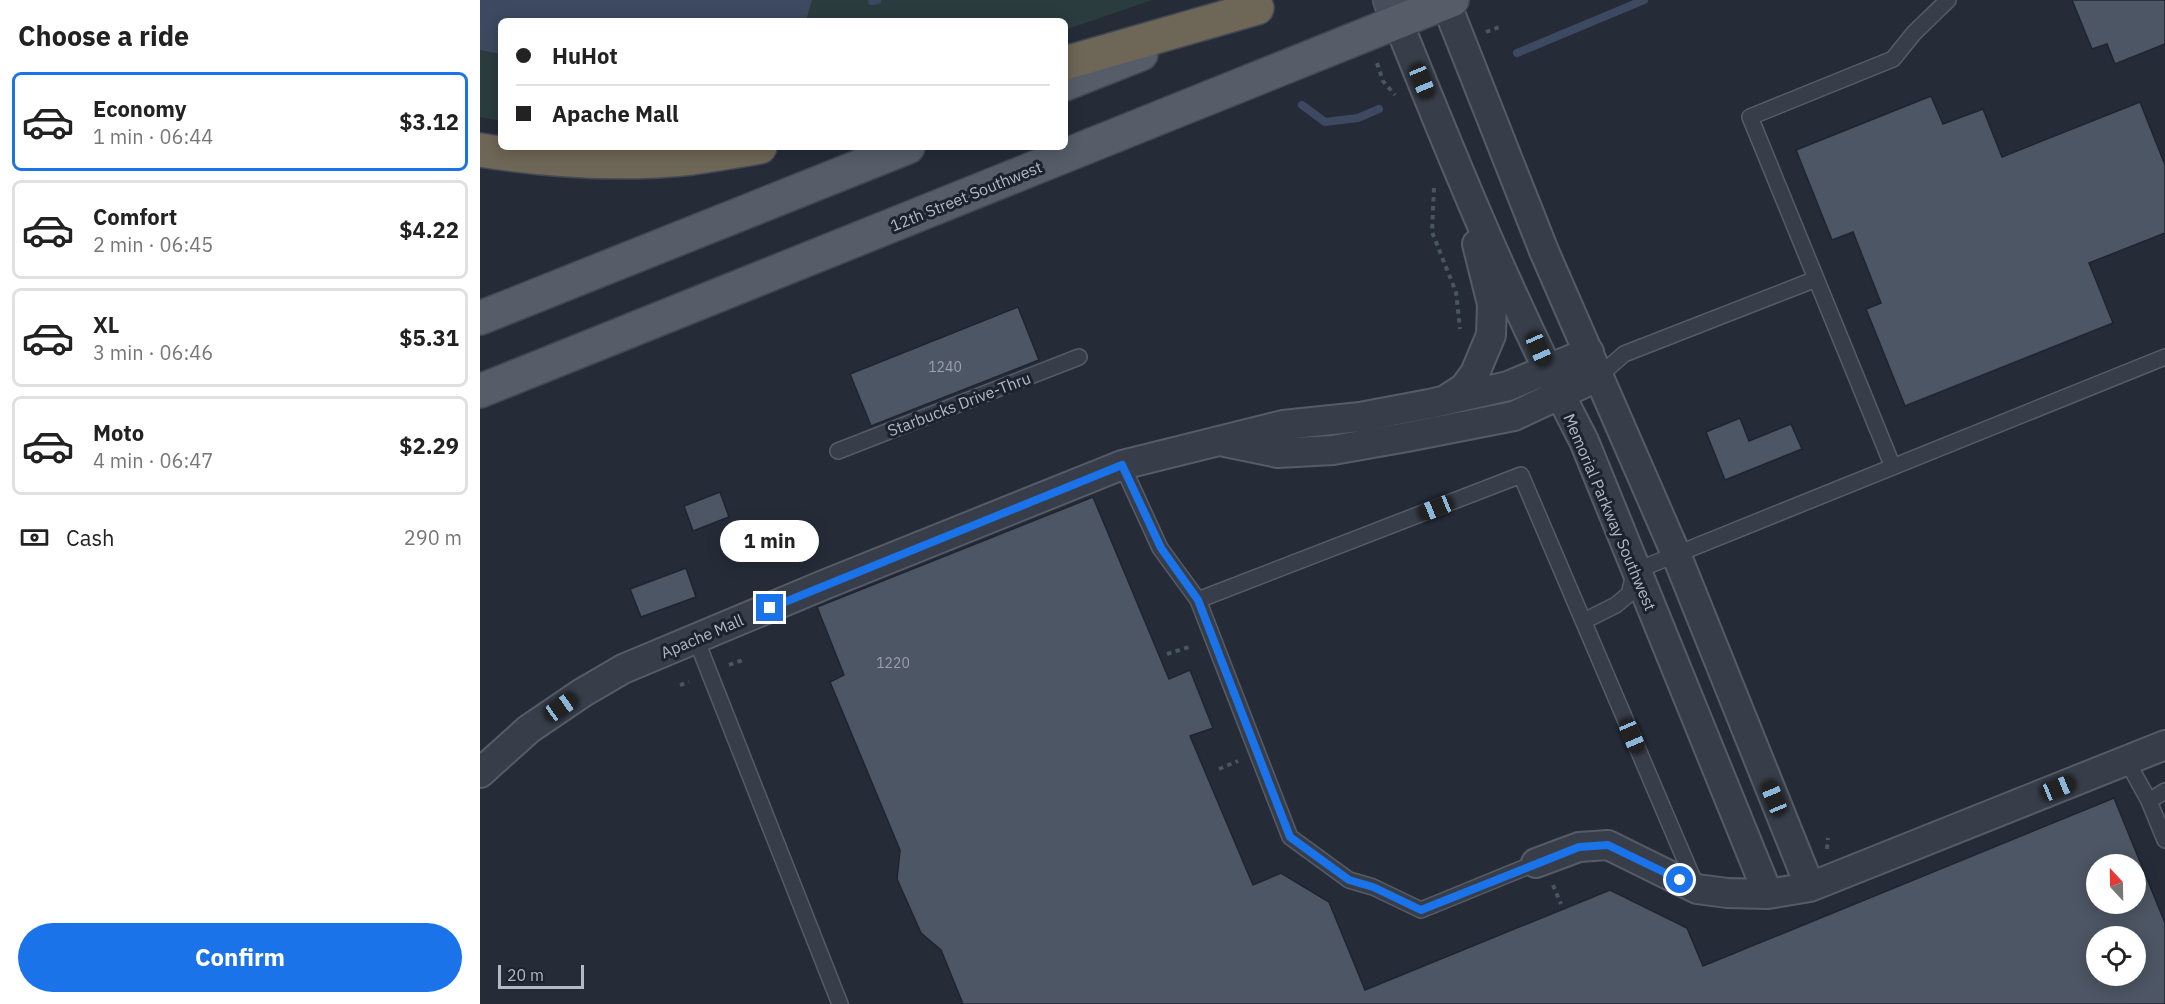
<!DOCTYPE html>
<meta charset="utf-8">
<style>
:root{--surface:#fff;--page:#f6f6f6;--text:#222;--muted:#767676;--line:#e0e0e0;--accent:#1a73e8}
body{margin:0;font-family:"IBM Plex Sans",sans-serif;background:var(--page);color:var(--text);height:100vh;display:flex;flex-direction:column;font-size:22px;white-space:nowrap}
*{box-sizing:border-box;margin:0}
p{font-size:20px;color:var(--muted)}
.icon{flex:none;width:33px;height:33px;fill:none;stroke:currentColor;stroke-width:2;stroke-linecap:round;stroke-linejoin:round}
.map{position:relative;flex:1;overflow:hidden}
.panel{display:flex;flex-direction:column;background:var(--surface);width:480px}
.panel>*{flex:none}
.banner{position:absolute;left:18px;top:18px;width:570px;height:132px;border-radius:9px;box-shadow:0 3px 15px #0003;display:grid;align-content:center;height:132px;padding:0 18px;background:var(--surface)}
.needle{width:39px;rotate:338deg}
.tools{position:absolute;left:1606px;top:854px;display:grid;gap:12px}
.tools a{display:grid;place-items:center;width:60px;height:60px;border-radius:50%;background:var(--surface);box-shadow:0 3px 15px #0003;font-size:30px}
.scale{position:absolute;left:18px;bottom:15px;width:86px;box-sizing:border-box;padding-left:6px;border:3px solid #b3b9c5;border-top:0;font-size:16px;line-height:21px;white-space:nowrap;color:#b3b9c5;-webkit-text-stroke:4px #1d232e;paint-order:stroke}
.end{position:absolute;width:27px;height:27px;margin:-14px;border:8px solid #1a73e8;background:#fff;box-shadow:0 0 0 3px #fff}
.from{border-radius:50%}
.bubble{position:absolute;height:42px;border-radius:21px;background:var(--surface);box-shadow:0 3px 15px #0003;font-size:20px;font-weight:800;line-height:42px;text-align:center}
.car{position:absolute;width:18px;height:36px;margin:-18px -9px;border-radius:8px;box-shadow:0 0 4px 2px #0007;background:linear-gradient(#222 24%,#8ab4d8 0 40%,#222 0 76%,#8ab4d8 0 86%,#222 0)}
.banner b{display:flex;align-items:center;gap:21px;height:57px;font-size:22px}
.banner b+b{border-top:2px solid var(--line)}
.banner i{width:15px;height:15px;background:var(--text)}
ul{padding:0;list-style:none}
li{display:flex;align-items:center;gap:18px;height:99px;margin:0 12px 9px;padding:0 6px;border:3px solid var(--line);border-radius:9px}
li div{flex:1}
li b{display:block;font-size:22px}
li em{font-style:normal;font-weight:800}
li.on{border-color:var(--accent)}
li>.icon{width:54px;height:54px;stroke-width:1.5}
h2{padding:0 18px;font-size:27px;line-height:72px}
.pay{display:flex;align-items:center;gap:15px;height:66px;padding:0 18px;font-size:22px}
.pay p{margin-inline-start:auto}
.action{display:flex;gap:12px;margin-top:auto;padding:12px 18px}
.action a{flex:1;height:69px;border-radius:36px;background:var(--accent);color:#fff;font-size:24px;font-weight:800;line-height:69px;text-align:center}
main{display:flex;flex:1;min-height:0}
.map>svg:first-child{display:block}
.green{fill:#2b3c3e}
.water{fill:#3c4960}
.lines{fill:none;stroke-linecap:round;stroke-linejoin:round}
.stream{stroke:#3c4960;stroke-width:8}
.building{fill:#4d5664;stroke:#1f2530;stroke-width:1.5;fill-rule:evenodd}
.lane-casing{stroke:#565c67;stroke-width:18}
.street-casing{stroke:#565c67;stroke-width:32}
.secondary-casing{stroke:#565c67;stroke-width:36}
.primary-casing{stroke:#414752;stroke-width:36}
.highway-casing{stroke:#434954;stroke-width:36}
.path{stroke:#48575b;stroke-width:4;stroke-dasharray:4.5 4.5;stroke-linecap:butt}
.lane{stroke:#383e49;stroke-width:15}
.street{stroke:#383e49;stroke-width:28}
.secondary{stroke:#474d5b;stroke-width:33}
.primary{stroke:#565d69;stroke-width:33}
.highway{stroke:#6e6656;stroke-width:33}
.route{stroke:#1a73e8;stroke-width:8}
.labels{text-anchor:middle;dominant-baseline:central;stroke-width:6;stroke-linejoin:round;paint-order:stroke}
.number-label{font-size:14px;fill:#9aa0ad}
.street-label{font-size:16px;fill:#b3b9c5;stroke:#1d232e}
</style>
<main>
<section class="panel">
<h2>Choose a ride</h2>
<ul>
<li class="on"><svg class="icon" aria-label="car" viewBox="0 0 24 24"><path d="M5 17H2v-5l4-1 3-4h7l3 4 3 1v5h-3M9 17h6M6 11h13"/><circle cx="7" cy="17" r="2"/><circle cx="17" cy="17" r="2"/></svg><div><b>Economy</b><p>1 min · 06:44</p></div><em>$3.12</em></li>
<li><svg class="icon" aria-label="car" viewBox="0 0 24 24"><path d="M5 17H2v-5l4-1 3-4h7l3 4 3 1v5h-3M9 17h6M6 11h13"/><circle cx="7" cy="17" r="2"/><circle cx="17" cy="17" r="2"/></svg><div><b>Comfort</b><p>2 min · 06:45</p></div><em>$4.22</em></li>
<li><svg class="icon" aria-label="car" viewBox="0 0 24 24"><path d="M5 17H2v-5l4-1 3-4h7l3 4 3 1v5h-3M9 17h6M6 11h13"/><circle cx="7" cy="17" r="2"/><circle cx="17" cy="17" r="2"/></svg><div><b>XL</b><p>3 min · 06:46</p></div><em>$5.31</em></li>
<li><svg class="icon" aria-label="car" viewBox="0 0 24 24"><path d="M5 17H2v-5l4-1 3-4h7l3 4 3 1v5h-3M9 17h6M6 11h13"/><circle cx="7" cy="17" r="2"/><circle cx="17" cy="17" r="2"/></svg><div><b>Moto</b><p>4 min · 06:47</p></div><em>$2.29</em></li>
</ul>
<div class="pay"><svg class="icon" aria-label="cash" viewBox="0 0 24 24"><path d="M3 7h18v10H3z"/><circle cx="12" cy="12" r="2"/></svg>Cash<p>290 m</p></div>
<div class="action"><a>Confirm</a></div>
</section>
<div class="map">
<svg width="1685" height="1004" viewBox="0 0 1685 1004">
<rect width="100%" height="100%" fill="#252c38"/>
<!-- green -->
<path class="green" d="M0 0H672L585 30V21H21V121L0 117Z"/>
<!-- water -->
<path class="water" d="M0 0H332L326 21H21V54L0 50Z"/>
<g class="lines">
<!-- stream -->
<path class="stream" d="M392 1 397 0
M1037 53 1164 0
M822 105 845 122 878 118 899 109"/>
</g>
<!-- building -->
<path class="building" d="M1592 0H1685V44L1635 64 1627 44 1612 49Z
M1451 96 1463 124 1503 109 1522 157 1660 102 1685 165V233L1609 263 1633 323 1425 406 1386 309 1401 303 1373 232 1352 240 1316 150Z
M538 307 559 360 391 426 370 374Z
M1260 418 1269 441 1311 424 1322 449 1245 480 1226 432Z
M240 492 249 517 213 531 204 506Z
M613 497 689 679 710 670 733 728 710 736 773 885 801 873 849 902 885 990 1130 890 1207 928 1223 966 1634 798 1685 923V1004H483L461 950 441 933 417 879 420 850 350 682 364 675 337 607ZM1617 864H1656V903H1617ZM1617 936H1656V975H1617Z
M206 568 216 597 161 617 150 589Z"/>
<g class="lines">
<!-- lane casing -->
<g class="lane-casing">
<path id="lane" d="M1119 376 1144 354 1336 279
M358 451 599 357
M642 465 680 548 718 600 810 837 869 880 893 887 941 910 1056 863
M1413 467 1270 117 1413 59 1434 33 1468 0
M718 600 1041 475 1217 888
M1104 621 1136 605 1149 594 1155 571 1685 357
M216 639 360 1004
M1647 761 1669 801 1685 840
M1669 801 1685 791"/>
</g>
<!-- street casing -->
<g class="street-casing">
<path id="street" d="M966 3 1064 251 1196 554 1330 887
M918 22C975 164 1033 306 1104 441L1288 894
M967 399 984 388 995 373 1011 335 1012 304 997 244
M745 442 798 453 853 450 927 437 1034 416 1119 376
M0 773 49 729 102 693 143 669 346 584 642 465 803 425 880 417 949 404 1028 386 1109 352
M1056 863 1099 847 1128 845 1217 889 1247 893 1288 894 1330 887 1685 745"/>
</g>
<!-- secondary casing -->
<g class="secondary-casing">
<path id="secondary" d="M910 0 918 22"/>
</g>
<!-- primary casing -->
<g class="primary-casing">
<path id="primary" d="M585 84 661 54
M0 318 428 147
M0 391 972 0"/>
</g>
<!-- highway casing -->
<g class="highway-casing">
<path id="highway" d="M585 63 777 8
M0 150C70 161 141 166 212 158 234 155 257 151 280 147"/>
</g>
<!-- path -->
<path class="path" d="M1006 32 1019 27
M897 63 903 81 915 95
M954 188 952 232 976 292 980 329
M687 654 712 646
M249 665 265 659
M200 685 209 682
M739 769 758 761
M1347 849 1348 838
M1073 885 1081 904"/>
<!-- lane -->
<use href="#lane" class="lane"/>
<!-- street -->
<use href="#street" class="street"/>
<!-- secondary -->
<use href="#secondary" class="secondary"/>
<!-- primary -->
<use href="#primary" class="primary"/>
<!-- highway -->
<use href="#highway" class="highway"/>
</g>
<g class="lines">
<!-- route -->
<path class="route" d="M290 608 642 465 681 548 718 600 810 837 869 880 893 887 941 910 1099 847 1128 845 1200 880"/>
</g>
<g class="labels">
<!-- number labels -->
<g class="number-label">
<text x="465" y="367">1240</text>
<text x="413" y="663">1220</text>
</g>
<!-- street labels -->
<g class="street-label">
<text transform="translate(486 196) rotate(-22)">12th Street Southwest</text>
<text transform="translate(479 404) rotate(-21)">Starbucks Drive-Thru</text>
<text transform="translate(1130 512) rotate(67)">Memorial Parkway Southwest</text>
<text transform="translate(222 636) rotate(-23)">Apache Mall</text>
</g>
</g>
</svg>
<div class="tools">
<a><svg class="needle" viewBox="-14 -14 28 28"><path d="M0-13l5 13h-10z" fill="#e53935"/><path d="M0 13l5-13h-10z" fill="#767676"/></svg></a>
<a><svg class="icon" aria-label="locate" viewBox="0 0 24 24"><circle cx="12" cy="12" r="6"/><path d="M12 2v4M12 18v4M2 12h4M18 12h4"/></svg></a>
</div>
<div class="scale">20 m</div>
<i class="end from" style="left:1200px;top:880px"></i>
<i class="end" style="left:290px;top:608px"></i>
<div class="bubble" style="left:240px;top:520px;width:99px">1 min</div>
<i class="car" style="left:942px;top:81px;rotate:158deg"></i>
<i class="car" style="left:1059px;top:349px;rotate:156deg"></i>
<i class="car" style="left:956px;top:508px;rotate:248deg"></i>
<i class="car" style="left:81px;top:707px;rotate:55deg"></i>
<i class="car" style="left:1152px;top:736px;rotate:157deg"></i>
<i class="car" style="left:1578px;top:788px;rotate:68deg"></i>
<i class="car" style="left:1294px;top:798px;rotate:338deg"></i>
<div class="banner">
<b><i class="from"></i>HuHot</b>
<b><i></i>Apache Mall</b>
</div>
</div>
</main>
